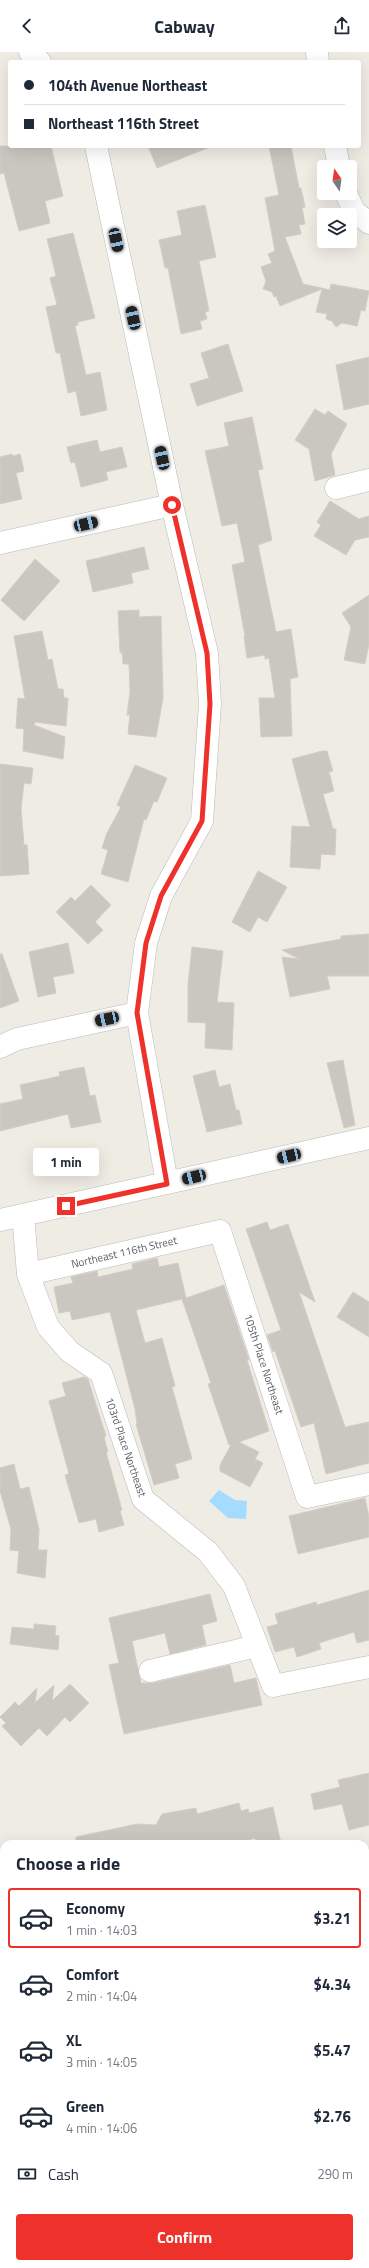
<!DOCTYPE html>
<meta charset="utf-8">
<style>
:root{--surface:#fff;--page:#f2f2f3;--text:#1f2937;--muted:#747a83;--line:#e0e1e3;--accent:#ee312a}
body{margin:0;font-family:"Titillium Web",sans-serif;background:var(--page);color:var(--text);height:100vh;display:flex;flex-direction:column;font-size:15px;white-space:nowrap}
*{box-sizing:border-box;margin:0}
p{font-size:13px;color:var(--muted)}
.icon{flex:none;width:22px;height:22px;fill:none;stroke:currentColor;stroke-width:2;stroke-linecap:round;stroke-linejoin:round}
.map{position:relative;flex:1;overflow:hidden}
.side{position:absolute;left:0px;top:1788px;width:369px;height:428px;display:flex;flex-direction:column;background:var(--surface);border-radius:12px 12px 0 0;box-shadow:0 4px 16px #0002}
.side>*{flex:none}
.top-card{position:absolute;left:8px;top:8px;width:353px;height:88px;border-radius:4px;box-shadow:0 4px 16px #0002;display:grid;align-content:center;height:88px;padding:0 16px;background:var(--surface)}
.needle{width:26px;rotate:347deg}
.controls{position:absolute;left:317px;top:108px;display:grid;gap:8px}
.controls a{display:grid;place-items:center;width:40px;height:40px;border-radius:4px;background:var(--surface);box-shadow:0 4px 16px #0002;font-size:20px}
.end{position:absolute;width:18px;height:18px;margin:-9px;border:5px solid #ee312a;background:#fff;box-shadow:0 0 0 2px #fff}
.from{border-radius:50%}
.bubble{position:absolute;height:28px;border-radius:4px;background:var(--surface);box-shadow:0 4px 16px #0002;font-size:13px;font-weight:700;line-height:28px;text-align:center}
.car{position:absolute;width:12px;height:24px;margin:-12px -6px;border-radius:5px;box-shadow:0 0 3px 1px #0007;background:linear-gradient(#222 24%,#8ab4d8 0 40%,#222 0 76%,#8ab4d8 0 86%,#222 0)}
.top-card b{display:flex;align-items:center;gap:14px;height:38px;font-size:15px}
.top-card b+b{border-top:1px solid var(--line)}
.top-card i{width:10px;height:10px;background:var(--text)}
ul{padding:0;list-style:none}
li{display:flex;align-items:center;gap:12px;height:60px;margin:0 8px 6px;padding:0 8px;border:2px solid transparent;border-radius:4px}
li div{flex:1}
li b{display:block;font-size:15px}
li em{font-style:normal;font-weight:700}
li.selected{border-color:var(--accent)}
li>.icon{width:36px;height:36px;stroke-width:1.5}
h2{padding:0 16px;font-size:18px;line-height:48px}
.pay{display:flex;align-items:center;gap:10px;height:44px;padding:0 16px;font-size:15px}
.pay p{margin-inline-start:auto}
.button{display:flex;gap:8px;margin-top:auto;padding:8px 16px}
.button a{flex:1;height:46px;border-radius:4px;background:var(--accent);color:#fff;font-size:16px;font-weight:700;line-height:46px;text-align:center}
header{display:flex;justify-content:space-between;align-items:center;height:52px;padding:0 16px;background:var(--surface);font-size:18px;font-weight:700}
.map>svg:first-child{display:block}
.water{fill:#a4dbff}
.building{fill:#cac7c1;stroke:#d4cdc2}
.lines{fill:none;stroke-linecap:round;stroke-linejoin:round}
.minor-casing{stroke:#b6babe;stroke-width:23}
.minor{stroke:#fff;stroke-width:22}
.route{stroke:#ee312a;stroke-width:5}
.labels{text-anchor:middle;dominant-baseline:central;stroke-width:3.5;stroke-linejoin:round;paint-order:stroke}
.street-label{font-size:11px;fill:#5c6065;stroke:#fff}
</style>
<header><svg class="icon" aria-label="back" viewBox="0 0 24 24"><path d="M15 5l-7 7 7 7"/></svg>Cabway<svg class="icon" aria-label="share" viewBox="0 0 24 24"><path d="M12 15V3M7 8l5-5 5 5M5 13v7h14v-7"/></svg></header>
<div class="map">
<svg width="369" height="2216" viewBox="0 0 369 2216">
<rect width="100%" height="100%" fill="#efece4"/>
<!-- water -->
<path class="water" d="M219 1438 235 1448 247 1449 246 1467 228 1466 209 1449Z"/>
<!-- building -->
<path class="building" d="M0 94H51L63 144 45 149 50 171 19 179 4 121 0 122Z
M148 94H210V95L157 116Z
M269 94H291L299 136H301L305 155 302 156 305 172 299 173 301 182 285 185 303 232 330 238 331 232 369 239 365 259 361 258 357 274 342 271 336 275 332 269 326 267 327 262 316 260 322 237 280 254 276 244 274 245 272 240 263 237 266 229 261 215 272 211 268 202 275 199 265 146 279 143Z
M205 153 216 205 199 209 209 259 205 260 207 267 200 269 202 277 181 282 168 216H165L159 188 182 183 177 159Z
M73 181 95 266 78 270V273L75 274 86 323 100 320 107 358 81 364 76 339 68 341 60 301H56L46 255 57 253 50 226 56 224 47 187Z
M228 292 243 339 197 354 190 332 209 326 201 301Z
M369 305V352L344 358 336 313Z
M315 357 325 363 328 359 347 372 331 402 335 423 315 429 309 397 295 388Z
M252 365 263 417 258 418 272 488 258 493 276 580 291 577 298 625 290 627 292 684 261 685 259 646H275L269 606 265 607V603L247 606 244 585 245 584 232 513 245 510 237 471 222 474 205 399 229 394 224 371Z
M97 388 100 400 122 395 127 415 106 420 108 428 81 435 75 410 71 411 67 395Z
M12 402 13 404 20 402 24 419 16 421 22 447 0 452V405Z
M330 449 359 467 369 464V485L355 488 346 503 314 484 321 473 317 470Z
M144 495 149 517 131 521 133 531 93 540 86 509Z
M35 507 60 529 24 569 1 548Z
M369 543V592L365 612 344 608 351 575 342 561Z
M139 558V565L161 564 163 646 156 685 128 682 130 663H127L130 640 129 612H123L122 600 120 601 118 559Z
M42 579 48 608 52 607 58 637H63L64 646H68L66 674 35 670 34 673 65 685 63 707 23 699 24 677 16 676 18 646 25 647 14 584Z
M322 699H327L333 719 329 720 334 739 323 742 333 777H336L335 803 321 802 320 817 290 815 292 774 310 775 292 707Z
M0 712 33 716 31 732 24 731 21 756 24 793H27L29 822 0 824Z
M135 713 167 726 157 750 154 749 146 768 144 767 128 830 101 822 108 798 102 796 107 781 121 755 117 753Z
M258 819 287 835 267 870 258 865 250 880 232 870Z
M91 833 111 853 95 870 103 878 88 892 56 860 71 845 75 849Z
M369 882V924H327L330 937 290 945 282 905 299 907 282 898 341 887V884Z
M68 891 74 921 53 925 56 941 38 945 29 900Z
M192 895 223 899 217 950 234 951 232 998 205 996 206 971 188 970V933Z
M0 902H2L19 949 0 956Z
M343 1008 355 1073 344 1076 327 1011Z
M84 1015 90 1044 95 1043 101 1070 71 1076 68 1062 0 1079V1052L23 1047 20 1033 60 1024 59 1020Z
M215 1018 219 1035 230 1032 236 1058H239L242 1072 207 1080 193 1024Z
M267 1170 270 1178 288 1172 315 1250 299 1240 345 1375 369 1370V1411L326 1422 314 1371 301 1375 275 1299 273 1300 267 1283 281 1278 246 1177Z
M157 1206 159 1215 178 1211 186 1246 224 1233 249 1308H247L269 1379 239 1390 259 1400 255 1407 263 1411 250 1435 220 1419V1413L231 1393H229L208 1332 211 1331 182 1247 136 1258 145 1291 162 1286 175 1334 172 1335 192 1407 175 1412 179 1426 154 1433 136 1372H137L135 1357 110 1260 72 1268 70 1259 59 1261 54 1235 73 1231 71 1225 97 1219 98 1225 133 1217 132 1212Z
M353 1240 369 1250V1285L337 1265Z
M84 1325 88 1327 106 1384 104 1385 108 1400H106L122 1458 120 1459 124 1473 99 1480 96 1467 79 1471 65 1423 69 1422 49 1349 66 1344 62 1331Z
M14 1412 20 1437 29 1435 39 1477 38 1498H47L45 1526 17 1521 19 1499 10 1498 11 1477 0 1439V1416Z
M365 1446 369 1465V1485L298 1502 289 1464Z
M369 1538V1588L357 1591 354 1580 319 1591 321 1597 297 1605 294 1595 275 1600 267 1575 278 1572 275 1562 316 1550 317 1553Z
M210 1542 217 1569 202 1573 206 1593 170 1602 165 1581 132 1589 141 1631H153L230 1613 234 1631 256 1626 262 1653 124 1682 109 1613 119 1611 109 1566Z
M34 1572 56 1574 55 1583 59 1584 58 1598 10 1592 12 1575 34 1577Z
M70 1632 89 1651 70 1670 65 1665 47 1684 39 1676 21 1694 2 1674 6 1671 0 1665 15 1650 19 1654 37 1636 35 1651 54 1633 52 1649Z
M369 1721V1773L349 1778 342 1752 314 1758 311 1742 340 1735 338 1728Z
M239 1751 241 1759 248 1757 249 1761 273 1755 281 1792H257L255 1786 233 1792H76V1785L137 1772 156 1773 162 1762 196 1756 197 1762Z"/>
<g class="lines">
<!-- minor casing -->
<g class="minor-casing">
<path id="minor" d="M30 0 40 10
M317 0 318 10
M96 94 172 453 207 601 210 652 202 769 161 844 146 891 137 961 167 1131
M335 94 339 115
M346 141 354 159 369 171
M336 436 369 428
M0 491 172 453
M0 995 17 987 137 961
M23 1163 28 1222 48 1275 70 1300 101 1321 143 1447 208 1500 234 1534 273 1634 369 1615
M0 1168 369 1086
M28 1222 220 1179 307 1445 369 1432
M150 1619 257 1594
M365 1840 369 1839
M0 1876 4 1875
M365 2049 369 2067
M0 2149 4 2148"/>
</g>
<!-- minor -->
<use href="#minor" class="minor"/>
</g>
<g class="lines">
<!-- route -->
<path class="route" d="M66 1154 167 1132 137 961 146 891 161 844 202 769 210 652 207 601 172 453"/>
</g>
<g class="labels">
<!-- street labels -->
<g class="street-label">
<text transform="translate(124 1200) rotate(-13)">Northeast 116th Street</text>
<text transform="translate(264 1312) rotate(72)">105th Place Northeast</text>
<text transform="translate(126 1395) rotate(71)">103rd Place Northeast</text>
</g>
</g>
</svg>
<div class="controls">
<a><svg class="needle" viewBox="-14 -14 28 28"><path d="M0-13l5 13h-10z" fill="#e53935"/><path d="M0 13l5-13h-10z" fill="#747a83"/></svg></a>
<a><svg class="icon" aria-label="layers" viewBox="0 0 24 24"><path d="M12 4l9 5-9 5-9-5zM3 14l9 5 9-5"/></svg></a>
</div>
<i class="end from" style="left:172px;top:453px"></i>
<i class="end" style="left:66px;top:1154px"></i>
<div class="bubble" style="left:33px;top:1096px;width:66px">1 min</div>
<i class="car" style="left:116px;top:188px;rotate:168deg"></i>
<i class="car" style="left:133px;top:266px;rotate:348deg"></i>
<i class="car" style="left:162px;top:406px;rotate:348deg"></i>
<i class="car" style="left:86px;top:472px;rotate:77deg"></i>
<i class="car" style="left:107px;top:967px;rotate:258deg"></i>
<i class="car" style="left:289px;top:1104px;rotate:257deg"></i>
<i class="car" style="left:194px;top:1125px;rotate:257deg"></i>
<div class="top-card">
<b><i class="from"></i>104th Avenue Northeast</b>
<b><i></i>Northeast 116th Street</b>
</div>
<section class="side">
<h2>Choose a ride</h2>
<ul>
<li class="selected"><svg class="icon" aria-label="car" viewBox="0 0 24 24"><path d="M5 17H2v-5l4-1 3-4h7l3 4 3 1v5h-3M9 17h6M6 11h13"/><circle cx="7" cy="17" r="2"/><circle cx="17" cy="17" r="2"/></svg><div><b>Economy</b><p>1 min · 14:03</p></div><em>$3.21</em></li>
<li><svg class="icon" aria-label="car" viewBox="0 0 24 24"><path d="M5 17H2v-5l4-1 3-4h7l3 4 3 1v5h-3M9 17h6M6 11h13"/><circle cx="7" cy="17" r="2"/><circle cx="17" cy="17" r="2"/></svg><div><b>Comfort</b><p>2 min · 14:04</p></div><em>$4.34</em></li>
<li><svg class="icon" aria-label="car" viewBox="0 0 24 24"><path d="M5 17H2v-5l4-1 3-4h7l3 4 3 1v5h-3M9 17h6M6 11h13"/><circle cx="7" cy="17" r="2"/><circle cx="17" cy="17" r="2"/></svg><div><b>XL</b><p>3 min · 14:05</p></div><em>$5.47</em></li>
<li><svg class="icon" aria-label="car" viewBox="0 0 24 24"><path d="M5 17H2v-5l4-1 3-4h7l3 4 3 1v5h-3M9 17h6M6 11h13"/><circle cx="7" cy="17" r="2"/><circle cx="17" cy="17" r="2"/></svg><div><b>Green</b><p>4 min · 14:06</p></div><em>$2.76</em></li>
</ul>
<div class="pay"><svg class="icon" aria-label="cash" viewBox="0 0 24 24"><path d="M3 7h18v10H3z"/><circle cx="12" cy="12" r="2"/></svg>Cash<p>290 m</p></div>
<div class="button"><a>Confirm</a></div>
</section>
</div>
